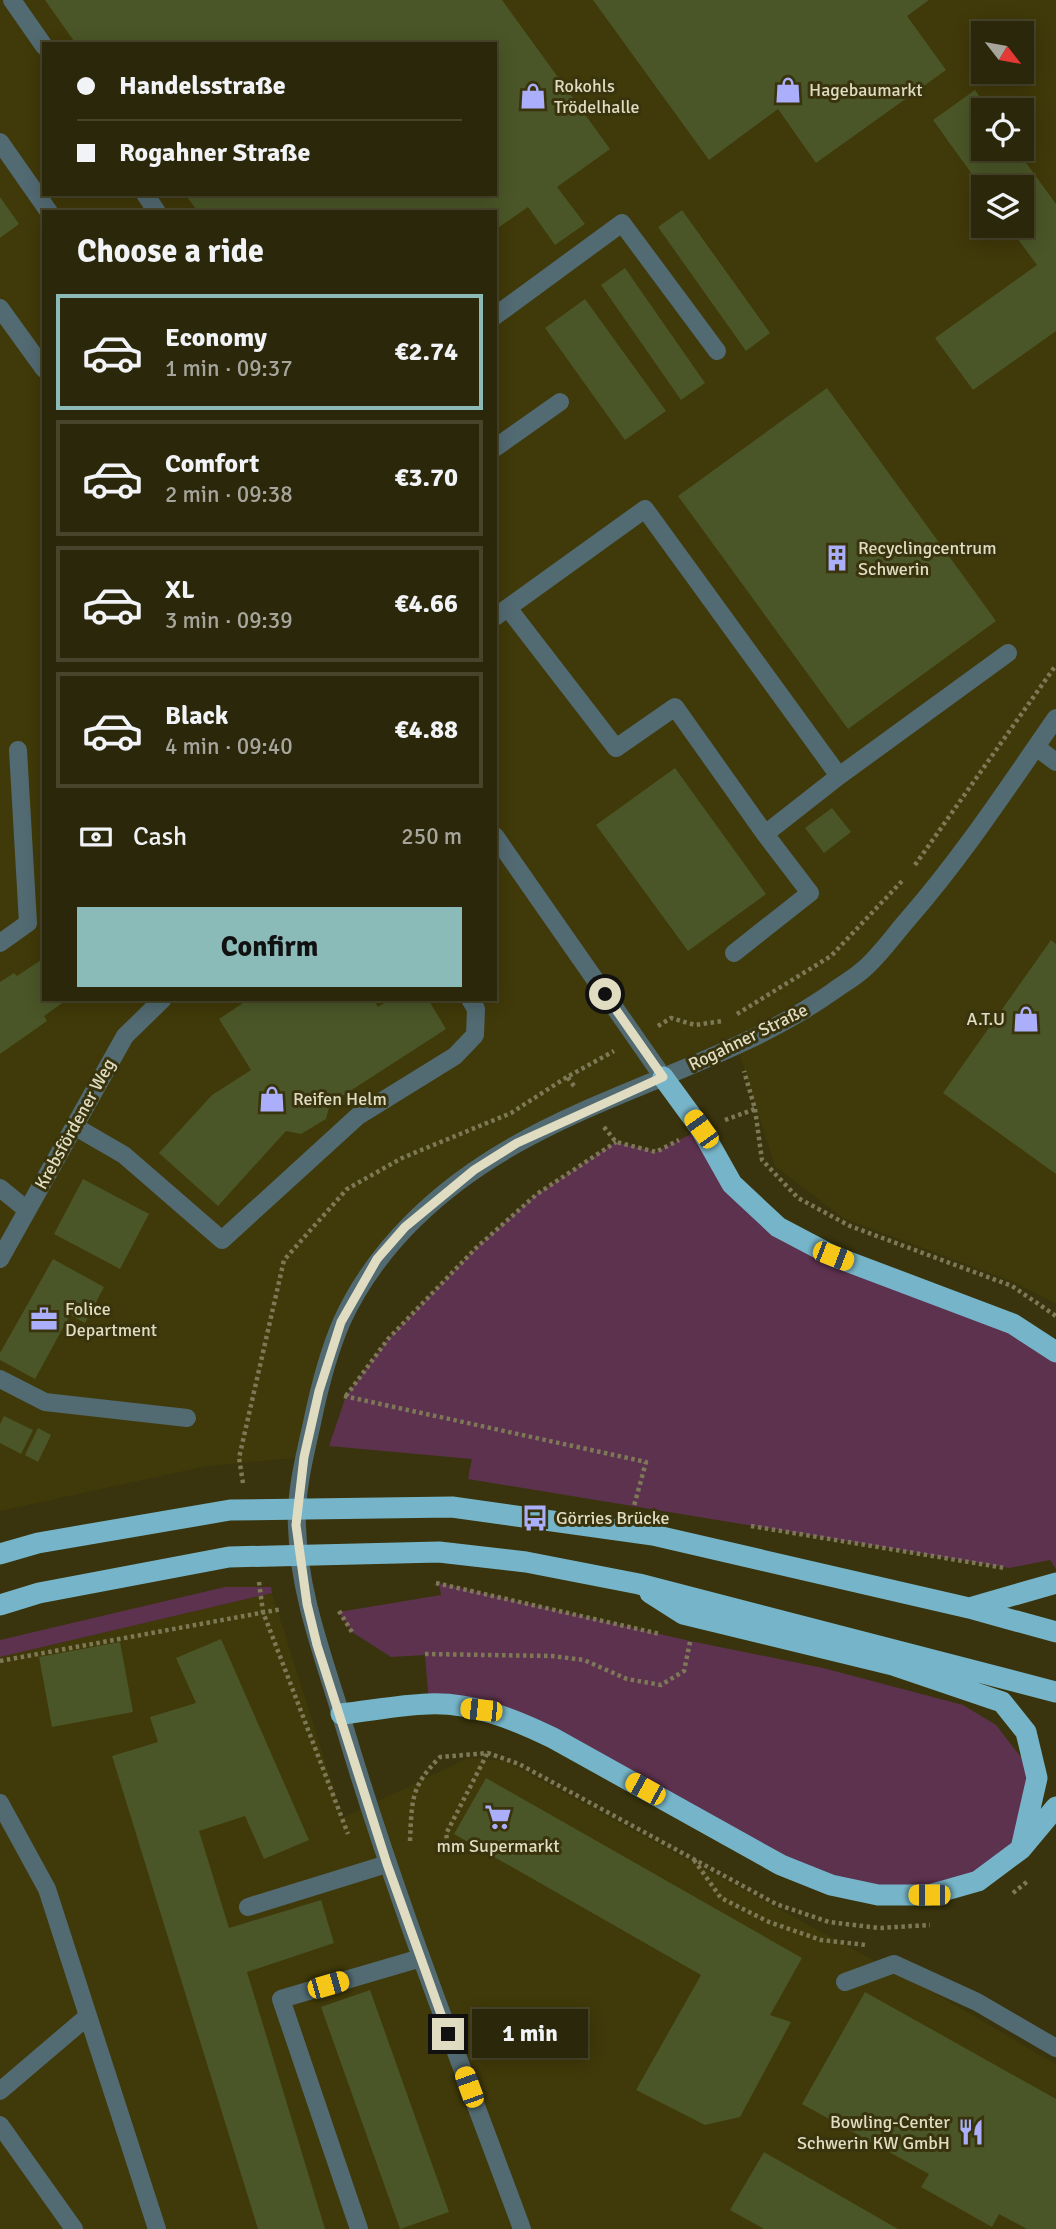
<!DOCTYPE html>
<meta charset="utf-8">
<style>
:root{--surface:#2b270a;--page:#332f13;--text:#f1f3f6;--muted:#a6a59c;--line:#47442b;--accent:#8bbbb9}
body{margin:0;font-family:Signika,sans-serif;background:var(--page);color:var(--text);height:100vh;display:flex;flex-direction:column;font-size:26px;white-space:nowrap}
*{box-sizing:border-box;margin:0}
p{font-size:23px;color:var(--muted)}
.icon{flex:none;width:38px;height:38px;fill:none;stroke:currentColor;stroke-width:2;stroke-linecap:round;stroke-linejoin:round}
.map{position:relative;flex:1;overflow:hidden}
.drawer{position:absolute;left:42px;top:210px;width:455px;height:791px;display:flex;flex-direction:column;background:var(--surface);border-radius:0px;box-shadow:0 4px 18px #0003,0 0 0 2px var(--line)}
.drawer>*{flex:none}
.top-card{position:absolute;left:42px;top:42px;width:455px;height:154px;border-radius:0px;box-shadow:0 4px 18px #0003,0 0 0 2px var(--line);display:grid;align-content:center;height:154px;padding:0 35px;background:var(--surface)}
.needle{width:46px;rotate:121deg}
.tools{position:absolute;left:971px;top:21px;display:grid;gap:14px}
.tools a{display:grid;place-items:center;width:63px;height:63px;border-radius:0px;background:var(--surface);box-shadow:0 4px 18px #0003,0 0 0 2px var(--line);font-size:35px}
.end{position:absolute;width:32px;height:32px;margin:-16px;border:9px solid #dfdcc2;background:#111;box-shadow:0 0 0 4px #111}
.from{border-radius:50%}
.bubble{position:absolute;height:49px;border-radius:0px;background:var(--surface);box-shadow:0 4px 18px #0003,0 0 0 2px var(--line);font-size:23px;font-weight:700;line-height:49px;text-align:center}
.car{position:absolute;width:21px;height:42px;margin:-21px -10px;border-radius:9px;box-shadow:0 0 5px 2px #0007;background:linear-gradient(#f5c518 24%,#345 0 40%,#f5c518 0 76%,#345 0 86%,#f5c518 0)}
.top-card b{display:flex;align-items:center;gap:24px;height:66px;font-size:26px}
.top-card b+b{border-top:2px solid var(--line)}
.top-card i{width:18px;height:18px;background:var(--text)}
ul{padding:0;list-style:none}
li{display:flex;align-items:center;gap:21px;height:116px;margin:0 14px 10px;padding:0 21px;border:4px solid var(--line);border-radius:0px}
li div{flex:1}
li b{display:block;font-size:26px}
li em{font-style:normal;font-weight:700}
li.selected{border-color:var(--accent)}
li>.icon{width:63px;height:63px;stroke-width:1.5}
h2{padding:0 35px;font-size:32px;line-height:84px}
.pay{display:flex;align-items:center;gap:18px;height:77px;padding:0 35px;font-size:26px}
.pay p{margin-inline-start:auto}
.primary-button{display:flex;gap:14px;margin-top:auto;padding:14px 35px}
.primary-button a{flex:1;height:80px;border-radius:0px;background:var(--accent);color:#111;font-size:28px;font-weight:700;line-height:80px;text-align:center}
.map>svg:first-child{display:block}
.built{fill:#403909;fill-rule:evenodd}
.green{fill:#5d324f}
.building{fill:#4a5627}
.lines{fill:none;stroke-linecap:round;stroke-linejoin:round}
.path{stroke:#7d7957;stroke-width:4.5;stroke-dasharray:3.5 3.5;stroke-linecap:butt}
.minor{stroke:#526a72;stroke-width:18}
.highway{stroke:#76b5c9;stroke-width:21}
.route{stroke:#dfdcc2;stroke-width:9}
.labels{text-anchor:middle;dominant-baseline:central;stroke-width:6;stroke-linejoin:round;paint-order:stroke}
.poi-label{font-size:18px;fill:#dfdcc2;stroke:#39340d;text-anchor:start}
.street-label{font-size:18px;fill:#dfdcc2;stroke:#39340d}
</style>
<div class="map">
<svg width="1056" height="2229" viewBox="0 0 1056 2229">
<rect width="100%" height="100%" fill="#39340d"/>
<!-- built -->
<path class="built" d="M0 0H1056V1304L1014 1282 843 1218 775 1166 737 1047 517 1143 405 1227 341 1322 304 1457 207 1466 0 1511ZM984 33H1022V72H984ZM44 44H495V194H44ZM984 110H1022V149H984ZM984 187H1022V226H984ZM44 212H495V999H44Z
M272 1593 343 1818 468 1758 505 1761 934 1993 1056 2064V2229H0V1657Z"/>
<!-- green -->
<path class="green" d="M701 1129 778 1227 1056 1352V1569L1050 1560 1009 1568 468 1479 472 1459 329 1446 346 1396 388 1339 476 1248 537 1194 616 1142 656 1152Z
M439 1583 690 1641 823 1668 963 1705 996 1725 1037 1778 1021 1849 929 1895 831 1885 553 1738 429 1704 425 1655 391 1657 352 1632 339 1612 441 1595Z
M225 1587H271L272 1593 0 1657V1640Z"/>
<!-- building -->
<path class="building" d="M45 0H502L610 149 557 187 585 224 555 245 528 207 495 230V212H198L185 194H495V44H76Z
M593 0H929L907 16 946 70 816 163 778 109 709 160Z
M975 90 989 110H984V149H1016L1056 204V331L973 390 935 338 1037 265 1008 226H1022V187H984V191L933 120Z
M0 197 19 224 0 238Z
M682 210 770 333 746 351 658 227Z
M625 268 705 383 681 400 601 285Z
M585 299 666 411 625 440 545 328Z
M827 388 996 621 848 729 678 496Z
M675 768 766 894 688 951 596 825Z
M832 808 851 832 824 853 805 828Z
M1051 940 1056 944V1174L943 1093Z
M44 958V999H68L44 1016 47 1021 0 1054V982L14 973 17 976Z
M249 999H373L378 1007 391 999H428L446 1029 330 1104 326 1119 301 1134 286 1131 218 1206 159 1153 212 1095 251 1070 219 1019Z
M83 1179 149 1214 120 1269 54 1234Z
M53 1259 104 1287 85 1323 70 1315 35 1379 0 1360V1353Z
M4 1416 33 1430 21 1454 0 1443V1424Z
M38 1428 51 1435 38 1462 25 1455Z
M221 1639 309 1840 264 1859 245 1816 199 1831 229 1928 321 1900 334 1943 247 1972 325 2229H258L112 1756 158 1742 150 1717 196 1703 176 1658Z
M120 1642 133 1712 52 1727 39 1657Z
M486 1778 802 1958 770 2015 791 2022 740 2117 705 2125 636 2090 701 1975 454 1834Z
M370 1990 449 2212 400 2229 321 2007Z
M865 1992 1056 2099V2229H1027L999 2214 992 2227 921 2187 929 2174 802 2104Z
M764 2152 898 2229H764L730 2210Z"/>
<g class="lines">
<!-- path -->
<path class="path" d="M915 865 1056 665
M737 1014 831 956 903 880
M658 1026 671 1018 695 1025 723 1021
M574 1086 567 1077 614 1051
M755 1109 762 1160 798 1198 850 1226 1012 1286 1056 1316
M725 1120 755 1109 744 1071
M604 1127 616 1142 656 1152 679 1140
M344 1396 646 1462 634 1506
M346 1396 388 1339 476 1248 537 1194 616 1142
M243 1483 239 1458 284 1260 347 1189 402 1158 511 1113 567 1077
M751 1526 1005 1568
M259 1582 263 1612 348 1834
M436 1583 660 1634
M339 1611 352 1632
M425 1654 552 1656 584 1660 627 1679 661 1685 684 1671 690 1642
M0 1661 282 1609
M410 1841C412 1801 410 1787 440 1757L488 1753 519 1764 776 1904 829 1922 879 1928 930 1925
M450 1852 446 1834 487 1754
M694 1860 721 1898 769 1922 821 1940 866 1945
M1013 1893 1028 1881"/>
<!-- minor -->
<path class="minor" d="M12 0 44 46
M0 142 49 212
M145 194 157 212
M0 308 44 369
M495 316 622 223 717 351
M495 448 560 402
M508 608 616 748 675 707 765 834 839 776
M495 617 645 509 839 776 1008 653
M1036 747 1056 762
M495 836 663 1077
M0 943 28 923 18 750
M734 953 810 893 765 834
M74 1126 124 1155 222 1240 358 1116 455 1056 475 1035 476 1009 470 999
M0 1188 27 1210
M0 1259 125 1036 163 999
M0 1379 45 1402 187 1418
M0 1803 47 1889 157 2229
M248 1907 387 1864
M845 1982 894 1964 977 2002 1056 2048
M0 2091 88 2016
M0 2125 74 2229
M359 2229 281 1999 421 1958
M522 2229C460 2061 394 1895 343 1722 324 1658 299 1595 297 1527 295 1494 305 1454 312 1423 319 1389 328 1353 342 1321 377 1245 441 1187 513 1146 616 1087 735 1060 832 992 843 984 854 978 864 969 880 955 894 935 908 919 963 856 1008 787 1056 718"/>
<!-- highway -->
<path class="highway" d="M663 1077 701 1129 732 1184 778 1227 833 1256 1013 1324 1056 1352
M0 1554 38 1543 230 1510 452 1507 653 1535 969 1608 1056 1632
M650 1593 683 1614 893 1665 1002 1702 1026 1732 1037 1778 1022 1844
M0 1605 39 1593 229 1557 439 1552 526 1562 639 1584 1056 1692
M969 1608 1056 1583
M341 1714C369 1711 399 1705 428 1704 472 1702 514 1719 553 1738L781 1865 831 1885 878 1895H929L978 1881 1021 1849 1056 1807"/>
</g>
<g class="lines">
<!-- route -->
<path class="route" d="M448 2034 387 1864 317 1645 307 1604 296 1525 304 1457 319 1391 341 1322 377 1259 405 1227 474 1170 517 1143 663 1077 605 994"/>
</g>
<!-- icons -->
<defs>
<g id="shop-bare" transform="scale(2.1)"><path d="M-5-2.5h2.3a2.7 3.5 0 0 1 5.4 0H5L5.5 6h-11ZM-1.5-2.5h3a1.5 2.3 0 0 0-3 0Z" fill="#abaffb" stroke="#39340d" stroke-width="2.5" paint-order="stroke"/></g>
<g id="building-bare" transform="scale(2.1)"><path d="M-4-6H4V6H1V3H-1V6H-4ZM-2.5-4.3h1.7v1.8h-1.7ZM.8-4.3h1.7v1.8H.8ZM-2.5-1h1.7V.8h-1.7ZM.8-1h1.7V.8H.8Z" fill="#abaffb" stroke="#39340d" stroke-width="2.5" paint-order="stroke"/></g>
<g id="office-bare" transform="scale(2.1)"><path d="M-6-3h4V-5.5h4V-3h4V5H-6ZM-1-4.5V-3h2v-1.5ZM-6 0V1H6V0Z" fill="#abaffb" stroke="#39340d" stroke-width="2.5" paint-order="stroke"/></g>
<g id="bus-bare" transform="scale(2.1)"><path d="M-5-6H5V4H4V6H2V4H-2V6H-4V4H-5ZM-3.5-4V0h7V-4ZM-3.5 1.2v1.5H-2V1.2ZM2 1.2v1.5H3.5V1.2Z" fill="#abaffb" stroke="#39340d" stroke-width="2.5" paint-order="stroke"/></g>
<g id="supermarket-bare" transform="scale(2.1)"><path d="M-6-5.5h2.5l.6 2H6L4.5 2H-2.5L-4.4-4H-6ZM-1.5 3.2a1.3 1.3 0 1 0 .1 0ZM3 3.2a1.3 1.3 0 1 0 .1 0Z" fill="#abaffb" stroke="#39340d" stroke-width="2.5" paint-order="stroke"/></g>
<g id="restaurant-bare" transform="scale(2.1)"><path d="M-5-6h1v4h1v-4h1v4h1v-4h1v5L-1.5 .5V6h-2V.5L-5-1ZM5-6V6H3V1.5H1.5Q1.5-4 5-6Z" fill="#abaffb" stroke="#39340d" stroke-width="2.5" paint-order="stroke"/></g>
</defs>
<g fill-rule="evenodd">
<use href="#shop-bare" x="788" y="90"/>
<use href="#shop-bare" x="533" y="96"/>
<use href="#building-bare" x="837" y="558"/>
<use href="#shop-bare" x="1026" y="1019"/>
<use href="#shop-bare" x="272" y="1099"/>
<use href="#office-bare" x="44" y="1319"/>
<use href="#bus-bare" x="535" y="1518"/>
<use href="#supermarket-bare" x="498" y="1817"/>
<use href="#restaurant-bare" x="971" y="2132"/>
</g>
<g class="labels">
<!-- poi labels -->
<g class="poi-label">
<text x="554" y="86">Rokohls<tspan x="554" dy="21">Trödelhalle</tspan></text>
<text x="809" y="90">Hagebaumarkt</text>
<text x="858" y="548">Recyclingcentrum<tspan x="858" dy="21">Schwerin</tspan></text>
<text x="1005" y="1019" text-anchor="end">A.T.U</text>
<text x="293" y="1099">Reifen Helm</text>
<text x="65" y="1309">Folice<tspan x="65" dy="21">Department</tspan></text>
<text x="556" y="1518">Görries Brücke</text>
<text x="498" y="1846" text-anchor="middle">mm Supermarkt</text>
<text x="950" y="2122" text-anchor="end">Bowling-Center<tspan x="950" dy="21">Schwerin KW GmbH</tspan></text>
</g>
<!-- street labels -->
<g class="street-label">
<text transform="translate(748 1037) rotate(-26)">Rogahner Straße</text>
<text transform="translate(75 1124) rotate(-61)">Krebsfördener Weg</text>
</g>
</g>
</svg>
<div class="tools">
<a><svg class="needle" viewBox="-14 -14 28 28"><path d="M0-13l5 13h-10z" fill="#e53935"/><path d="M0 13l5-13h-10z" fill="#a6a59c"/></svg></a>
<a><svg class="icon" aria-label="locate" viewBox="0 0 24 24"><circle cx="12" cy="12" r="6"/><path d="M12 2v4M12 18v4M2 12h4M18 12h4"/></svg></a>
<a><svg class="icon" aria-label="layers" viewBox="0 0 24 24"><path d="M12 4l9 5-9 5-9-5zM3 14l9 5 9-5"/></svg></a>
</div>
<i class="end from" style="left:605px;top:994px"></i>
<i class="end" style="left:448px;top:2034px"></i>
<div class="bubble" style="left:472px;top:2009px;width:116px">1 min</div>
<i class="car" style="left:701px;top:1129px;rotate:324deg"></i>
<i class="car" style="left:833px;top:1256px;rotate:111deg"></i>
<i class="car" style="left:481px;top:1710px;rotate:276deg"></i>
<i class="car" style="left:645px;top:1789px;rotate:299deg"></i>
<i class="car" style="left:929px;top:1895px;rotate:270deg"></i>
<i class="car" style="left:328px;top:1985px;rotate:74deg"></i>
<i class="car" style="left:469px;top:2087px;rotate:340deg"></i>
<div class="top-card">
<b><i class="from"></i>Handelsstraße</b>
<b><i></i>Rogahner Straße</b>
</div>
<section class="drawer">
<h2>Choose a ride</h2>
<ul>
<li class="selected"><svg class="icon" aria-label="car" viewBox="0 0 24 24"><path d="M5 17H2v-5l4-1 3-4h7l3 4 3 1v5h-3M9 17h6M6 11h13"/><circle cx="7" cy="17" r="2"/><circle cx="17" cy="17" r="2"/></svg><div><b>Economy</b><p>1 min · 09:37</p></div><em>€2.74</em></li>
<li><svg class="icon" aria-label="car" viewBox="0 0 24 24"><path d="M5 17H2v-5l4-1 3-4h7l3 4 3 1v5h-3M9 17h6M6 11h13"/><circle cx="7" cy="17" r="2"/><circle cx="17" cy="17" r="2"/></svg><div><b>Comfort</b><p>2 min · 09:38</p></div><em>€3.70</em></li>
<li><svg class="icon" aria-label="car" viewBox="0 0 24 24"><path d="M5 17H2v-5l4-1 3-4h7l3 4 3 1v5h-3M9 17h6M6 11h13"/><circle cx="7" cy="17" r="2"/><circle cx="17" cy="17" r="2"/></svg><div><b>XL</b><p>3 min · 09:39</p></div><em>€4.66</em></li>
<li><svg class="icon" aria-label="car" viewBox="0 0 24 24"><path d="M5 17H2v-5l4-1 3-4h7l3 4 3 1v5h-3M9 17h6M6 11h13"/><circle cx="7" cy="17" r="2"/><circle cx="17" cy="17" r="2"/></svg><div><b>Black</b><p>4 min · 09:40</p></div><em>€4.88</em></li>
</ul>
<div class="pay"><svg class="icon" aria-label="cash" viewBox="0 0 24 24"><path d="M3 7h18v10H3z"/><circle cx="12" cy="12" r="2"/></svg>Cash<p>250 m</p></div>
<div class="primary-button"><a>Confirm</a></div>
</section>
</div>
